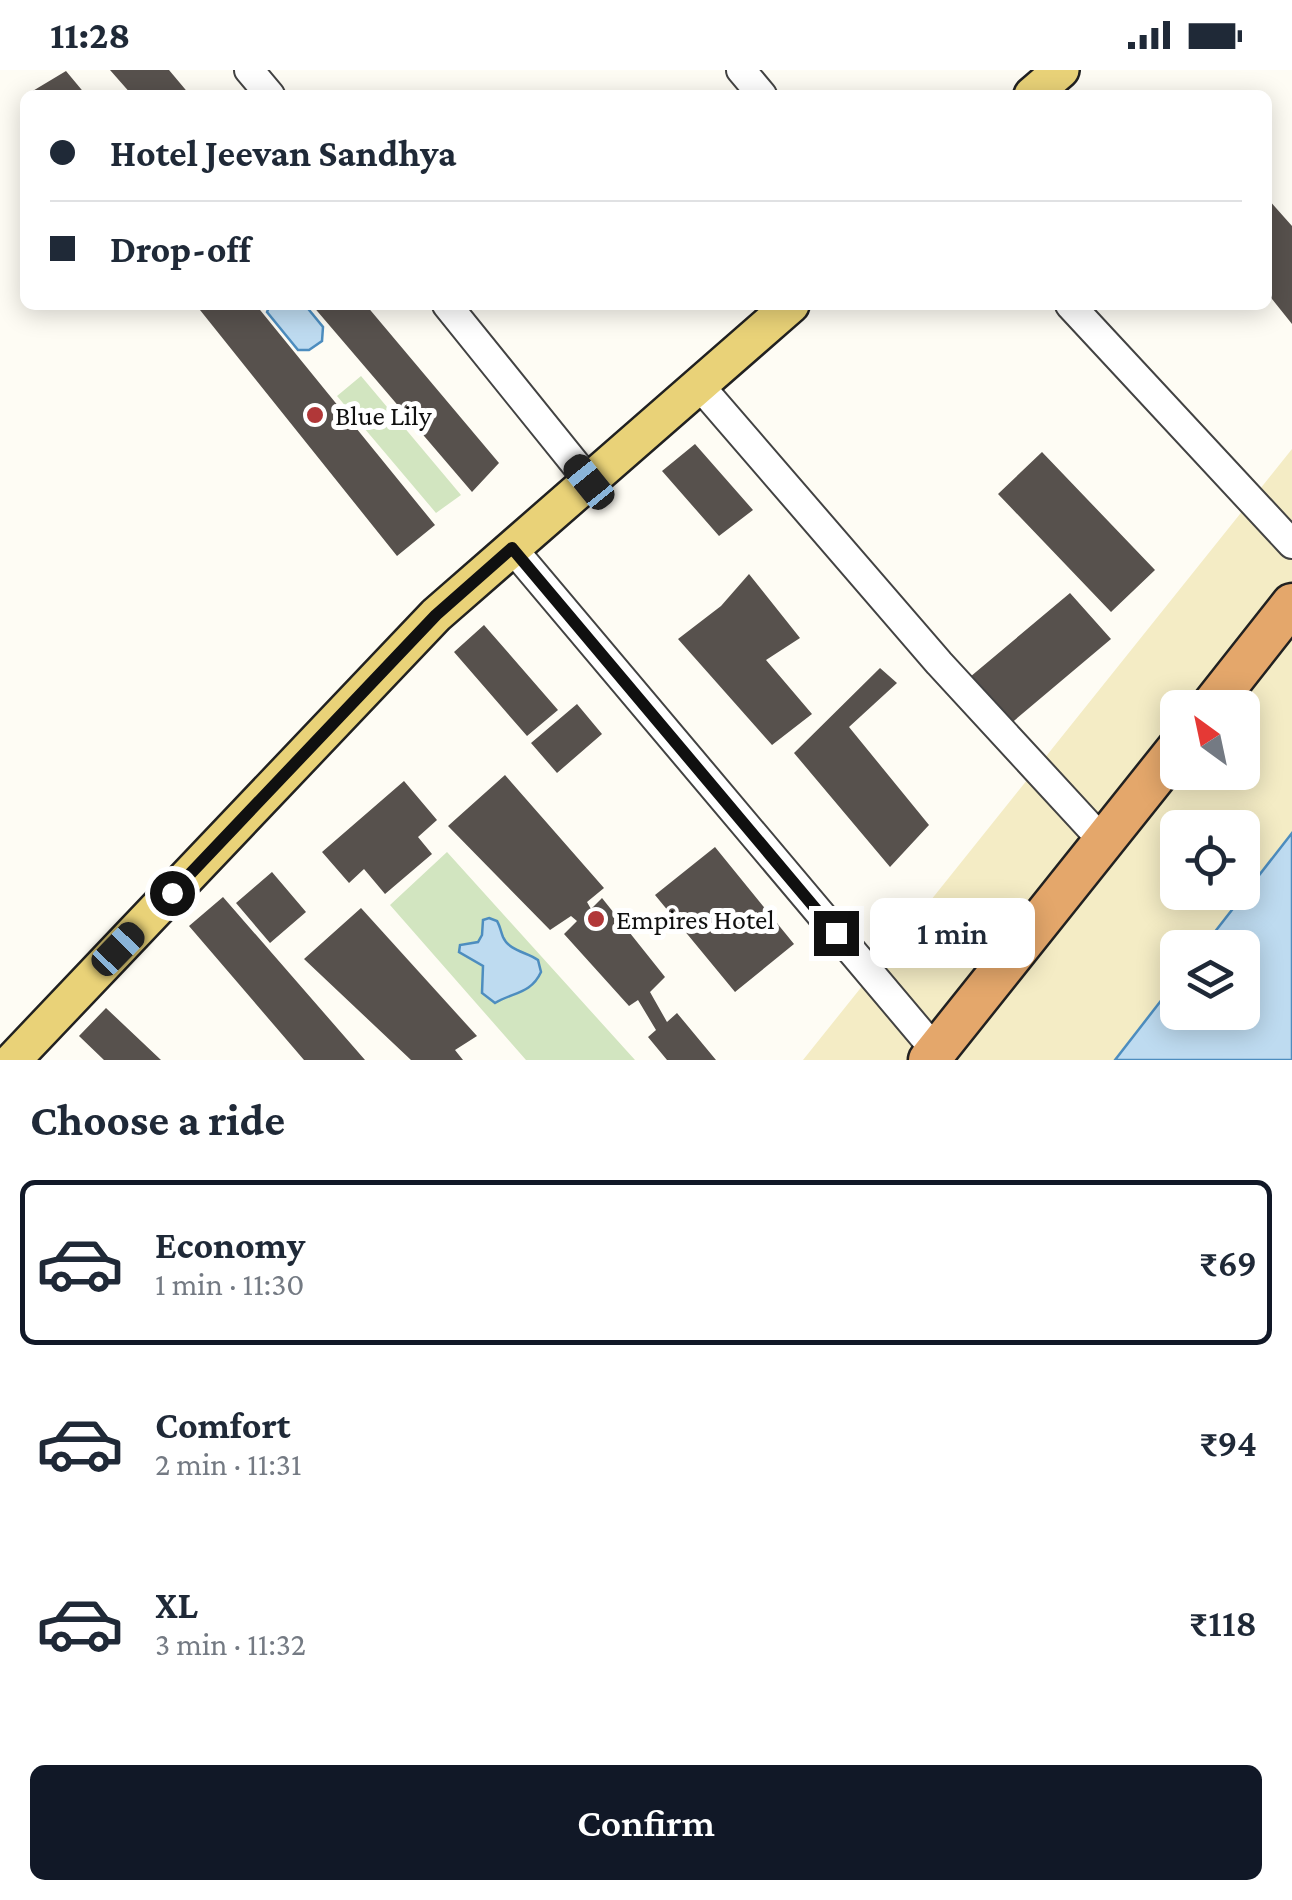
<!DOCTYPE html>
<meta charset="utf-8">
<style>
:root{--surface:#fff;--page:#f2f2f3;--text:#1f2937;--muted:#747a83;--line:#e0e1e3;--accent:#111827}
body{margin:0;font-family:"Crimson Pro",serif;background:var(--page);color:var(--text);height:100vh;display:flex;flex-direction:column;font-size:38px;white-space:nowrap}
*{box-sizing:border-box;margin:0}
p{font-size:32px;color:var(--muted)}
.icon{flex:none;width:55px;height:55px;fill:none;stroke:currentColor;stroke-width:2;stroke-linecap:round;stroke-linejoin:round}
.map{position:relative;height:990px;overflow:hidden}
.side{display:flex;flex-direction:column;background:var(--surface);flex:1}
.side>*{flex:none}
.banner{position:absolute;left:20px;top:20px;width:1252px;height:220px;border-radius:15px;box-shadow:0 5px 25px #0003;display:grid;align-content:center;height:220px;padding:0 30px;background:var(--surface)}
.needle{width:65px;rotate:327deg}
.tools{position:absolute;left:1160px;top:620px;display:grid;gap:20px}
.tools a{display:grid;place-items:center;width:100px;height:100px;border-radius:15px;background:var(--surface);box-shadow:0 5px 25px #0003;font-size:50px}
.end{position:absolute;width:45px;height:45px;margin:-22px;border:12px solid #101010;background:#fff;box-shadow:0 0 0 5px #fff}
.from{border-radius:50%}
.bubble{position:absolute;height:70px;border-radius:15px;background:var(--surface);box-shadow:0 5px 25px #0003;font-size:32px;font-weight:600;line-height:70px;text-align:center}
.car{position:absolute;width:30px;height:60px;margin:-30px -15px;border-radius:12px;box-shadow:0 0 8px 2px #0007;background:linear-gradient(#222 24%,#8ab4d8 0 40%,#222 0 76%,#8ab4d8 0 86%,#222 0)}
.banner b{display:flex;align-items:center;gap:35px;height:95px;font-size:38px}
.banner b+b{border-top:2px solid var(--line)}
.banner i{width:25px;height:25px;background:var(--text)}
ul{padding:0;list-style:none}
li{display:flex;align-items:center;gap:30px;height:165px;margin:0 20px 15px;padding:0 10px;border:5px solid transparent;border-radius:15px}
li div{flex:1}
li b{display:block;font-size:38px}
li em{font-style:normal;font-weight:600}
li.active{border-color:var(--accent)}
li>.icon{width:90px;height:90px;stroke-width:1.5}
h2{padding:0 30px;font-size:45px;line-height:120px}
.action{display:flex;gap:20px;margin-top:auto;padding:20px 30px}
.action a{flex:1;height:115px;border-radius:15px;background:var(--accent);color:#fff;font-size:40px;font-weight:600;line-height:115px;text-align:center}
.status{display:flex;justify-content:space-between;align-items:center;height:70px;padding:0 50px;background:var(--surface);direction:ltr}
.status svg{height:28px;fill:currentColor}
.map>svg:first-child{display:block}
.green{fill:#d2e5c0}
.sand{fill:#f4ecc5;fill-rule:evenodd}
.water{fill:#bedbf0;stroke:#4d8dbf;stroke-width:2.5}
.building{fill:#57514d}
.lines{fill:none;stroke-linecap:round;stroke-linejoin:round}
.minor-casing{stroke:#434343;stroke-width:32}
.major-casing{stroke:#212121;stroke-width:40}
.highway-casing{stroke:#212121;stroke-width:45}
.minor{stroke:#fff;stroke-width:28}
.major{stroke:#e9d278;stroke-width:35}
.highway{stroke:#e4a76b;stroke-width:40}
.route{stroke:#101010;stroke-width:12}
.poi-dot{fill:#b13738;stroke:#fff;stroke-width:4}
.labels{text-anchor:middle;dominant-baseline:central;stroke-width:10;stroke-linejoin:round;paint-order:stroke}
.poi-label{font-size:28px;fill:#101010;stroke:#fff;text-anchor:start}
</style>
<div class="status"><b>11:28</b><svg viewBox="0 0 49 12"><path d="M0 12V9h3v3zM5 12V6h3v6zM10 12V3h3v9zM15 12V0h3v12zM26 1h20v11H26zM47 4h2v5h-2z"/></svg></div>
<div class="map">
<svg width="1292" height="990" viewBox="0 0 1292 990">
<rect width="100%" height="100%" fill="#fefcf4"/>
<!-- green -->
<path class="green" d="M361 306 461 425 436 443 337 326Z
M447 782 635 990H526L390 835Z"/>
<!-- sand -->
<path class="sand" d="M1292 379V763L1203 877 1178 878 1177 910 1115 990H803ZM1178 638H1242V702H1178ZM1178 758H1242V822H1178Z"/>
<!-- water -->
<path class="water" d="M270 235H305L323 257 322 271 309 280H298L267 242Z
M1292 763V990H1115L1177 910 1178 942H1242V878L1203 877Z
M489 848 497 851C500 856 501 862 503 867 509 881 527 882 538 890L541 902C531 924 513 922 495 933L482 923 483 896 459 882 460 875 478 872 482 865 483 850Z"/>
<!-- building -->
<path class="building" d="M110 0H169L190 25H132Z
M66 1 86 25H26Z
M1268 129 1292 156V254L1268 224Z
M196 235H256L435 455 397 486Z
M312 235H366L499 393 472 422Z
M695 374 753 440 719 466 662 401Z
M1042 382 1155 500 1111 542 998 424Z
M749 504 800 568 766 590 812 644 772 675 678 569 721 536Z
M1070 523 1111 569 1009 655 970 607Z
M484 555 558 640 527 666 454 582Z
M880 598 897 613 849 657 929 755 890 797 794 683Z
M577 634 602 664 557 703 531 673Z
M505 705 604 818 587 832 591 839 602 828 665 907 650 922 667 952 677 943 716 990H667L648 967 656 960 638 930 629 936 564 864 577 851 571 846 550 860 448 756Z
M404 711 437 750 418 767 432 784 385 824 364 799 349 813 322 782Z
M715 777 794 874 735 922 655 825Z
M272 802 306 842 270 873 236 833Z
M223 827 365 990H304L189 856Z
M361 838 477 966 455 980 463 990H411L304 889Z
M106 938 161 990H104L79 966Z"/>
<g class="lines">
<!-- minor casing -->
<g class="minor-casing">
<path id="minor" d="M249 0 270 25
M741 0 762 25
M447 235 589 411
M1070 235 1292 474
M699 315 939 593 1103 771
M512 478 936 981"/>
</g>
<!-- major casing -->
<g class="major-casing">
<path id="major" d="M1032 25 1061 0
M13 990 436 545 791 235"/>
</g>
<!-- highway casing -->
<g class="highway-casing">
<path id="highway" d="M1210 638 1292 534
M929 990 1178 678"/>
</g>
<!-- minor -->
<use href="#minor" class="minor"/>
<!-- major -->
<use href="#major" class="major"/>
<!-- highway -->
<use href="#highway" class="highway"/>
</g>
<g class="lines">
<!-- route -->
<path class="route" d="M172 823 436 545 512 478 836 863"/>
</g>
<!-- markers -->
<g class="poi-dot">
<circle cx="315" cy="345" r="10"/>
<circle cx="596" cy="849" r="10"/>
</g>
<g class="labels">
<!-- poi labels -->
<g class="poi-label">
<text x="335" y="345">Blue Lily</text>
<text x="616" y="849">Empires Hotel</text>
</g>
</g>
</svg>
<div class="tools">
<a><svg class="needle" viewBox="-14 -14 28 28"><path d="M0-13l5 13h-10z" fill="#e53935"/><path d="M0 13l5-13h-10z" fill="#747a83"/></svg></a>
<a><svg class="icon" aria-label="locate" viewBox="0 0 24 24"><circle cx="12" cy="12" r="6"/><path d="M12 2v4M12 18v4M2 12h4M18 12h4"/></svg></a>
<a><svg class="icon" aria-label="layers" viewBox="0 0 24 24"><path d="M12 4l9 5-9 5-9-5zM3 14l9 5 9-5"/></svg></a>
</div>
<i class="end from" style="left:172px;top:823px"></i>
<i class="end" style="left:836px;top:863px"></i>
<div class="bubble" style="left:870px;top:828px;width:165px">1 min</div>
<i class="car" style="left:589px;top:412px;rotate:321deg"></i>
<i class="car" style="left:118px;top:879px;rotate:44deg"></i>
<div class="banner">
<b><i class="from"></i>Hotel Jeevan Sandhya</b>
<b><i></i>Drop-off</b>
</div>
</div>
<section class="side">
<h2>Choose a ride</h2>
<ul>
<li class="active"><svg class="icon" aria-label="car" viewBox="0 0 24 24"><path d="M5 17H2v-5l4-1 3-4h7l3 4 3 1v5h-3M9 17h6M6 11h13"/><circle cx="7" cy="17" r="2"/><circle cx="17" cy="17" r="2"/></svg><div><b>Economy</b><p>1 min · 11:30</p></div><em>₹69</em></li>
<li><svg class="icon" aria-label="car" viewBox="0 0 24 24"><path d="M5 17H2v-5l4-1 3-4h7l3 4 3 1v5h-3M9 17h6M6 11h13"/><circle cx="7" cy="17" r="2"/><circle cx="17" cy="17" r="2"/></svg><div><b>Comfort</b><p>2 min · 11:31</p></div><em>₹94</em></li>
<li><svg class="icon" aria-label="car" viewBox="0 0 24 24"><path d="M5 17H2v-5l4-1 3-4h7l3 4 3 1v5h-3M9 17h6M6 11h13"/><circle cx="7" cy="17" r="2"/><circle cx="17" cy="17" r="2"/></svg><div><b>XL</b><p>3 min · 11:32</p></div><em>₹118</em></li>
</ul>
<div class="action"><a>Confirm</a></div>
</section>
